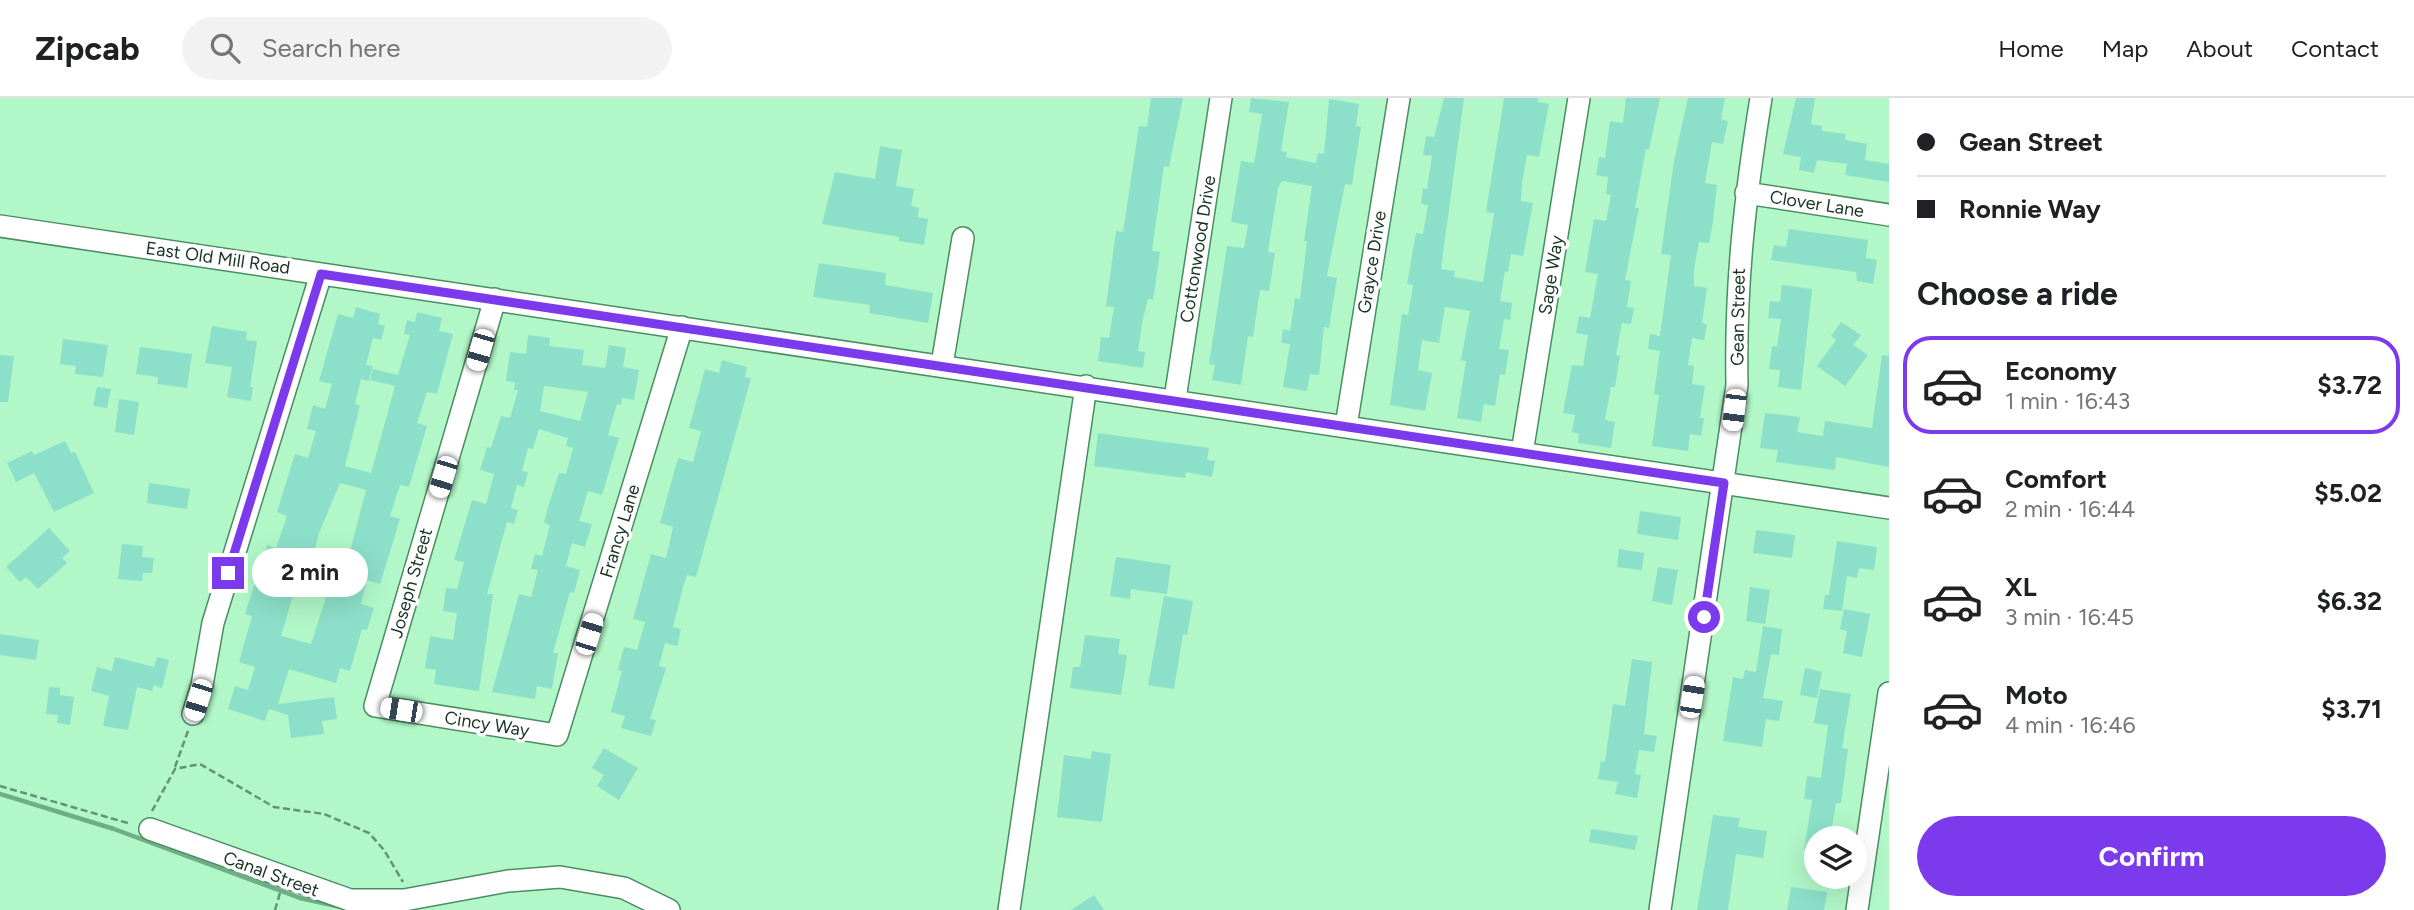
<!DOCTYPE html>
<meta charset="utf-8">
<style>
:root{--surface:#fff;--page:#f2f2f2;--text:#202124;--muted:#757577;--line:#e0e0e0;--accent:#7c3aed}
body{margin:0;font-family:Figtree,sans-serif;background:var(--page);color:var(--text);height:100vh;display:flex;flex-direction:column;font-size:26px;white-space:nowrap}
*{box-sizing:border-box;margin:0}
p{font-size:23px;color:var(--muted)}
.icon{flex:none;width:38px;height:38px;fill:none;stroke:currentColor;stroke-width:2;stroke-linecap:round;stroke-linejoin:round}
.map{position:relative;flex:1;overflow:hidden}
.panel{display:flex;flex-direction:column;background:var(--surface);width:525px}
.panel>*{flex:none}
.hud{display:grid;align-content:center;height:154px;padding:0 28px;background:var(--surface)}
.controls{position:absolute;left:1804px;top:728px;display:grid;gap:14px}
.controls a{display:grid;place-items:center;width:63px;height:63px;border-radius:50%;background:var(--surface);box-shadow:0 7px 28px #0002;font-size:35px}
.end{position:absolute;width:32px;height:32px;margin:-16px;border:9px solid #7c3aed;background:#fff;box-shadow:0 0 0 4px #fff}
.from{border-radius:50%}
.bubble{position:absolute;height:49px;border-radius:24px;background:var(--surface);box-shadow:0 7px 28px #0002;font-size:23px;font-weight:700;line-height:49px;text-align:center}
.car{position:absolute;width:21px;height:42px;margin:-21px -10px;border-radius:9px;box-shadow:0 0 5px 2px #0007;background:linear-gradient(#fff 24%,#345 0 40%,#fff 0 76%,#345 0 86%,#fff 0)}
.hud b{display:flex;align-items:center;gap:24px;height:66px;font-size:26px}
.hud b+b{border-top:2px solid var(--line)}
.hud i{width:18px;height:18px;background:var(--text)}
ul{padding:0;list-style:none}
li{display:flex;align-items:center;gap:21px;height:98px;margin:0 14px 10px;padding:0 14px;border:4px solid transparent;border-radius:28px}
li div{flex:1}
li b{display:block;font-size:26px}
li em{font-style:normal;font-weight:700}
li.active{border-color:var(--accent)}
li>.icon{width:63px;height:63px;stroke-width:1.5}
h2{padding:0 28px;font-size:32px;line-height:84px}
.button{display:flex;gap:14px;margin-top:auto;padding:14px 28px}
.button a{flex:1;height:80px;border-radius:42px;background:var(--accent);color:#fff;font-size:28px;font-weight:700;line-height:80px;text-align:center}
header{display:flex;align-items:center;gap:42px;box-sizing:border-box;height:98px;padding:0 35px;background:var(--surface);border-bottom:2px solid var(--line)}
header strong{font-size:33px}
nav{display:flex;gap:38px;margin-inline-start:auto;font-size:24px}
.search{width:490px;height:63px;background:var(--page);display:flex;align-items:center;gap:18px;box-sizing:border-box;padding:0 24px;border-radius:38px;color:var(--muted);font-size:26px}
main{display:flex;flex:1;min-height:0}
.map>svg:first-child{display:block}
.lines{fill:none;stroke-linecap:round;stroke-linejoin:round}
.stream{stroke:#6fae85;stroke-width:4.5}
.building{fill:#8ce0c9;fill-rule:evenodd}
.minor-casing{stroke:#4a8d63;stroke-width:24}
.path{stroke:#639374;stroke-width:2.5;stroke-dasharray:7 3.5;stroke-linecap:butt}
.minor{stroke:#fff;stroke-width:21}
.route{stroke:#7c3aed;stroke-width:9}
.labels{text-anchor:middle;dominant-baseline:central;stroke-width:7;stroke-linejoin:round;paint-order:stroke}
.street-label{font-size:18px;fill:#183423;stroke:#fff}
</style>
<header>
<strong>Zipcab</strong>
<div class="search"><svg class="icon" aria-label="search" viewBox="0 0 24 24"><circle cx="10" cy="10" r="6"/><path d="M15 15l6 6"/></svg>Search here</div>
<nav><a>Home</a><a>Map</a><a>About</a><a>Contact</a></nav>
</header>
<main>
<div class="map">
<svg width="1889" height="812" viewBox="0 0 1889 812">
<rect width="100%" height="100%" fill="#b1f7c8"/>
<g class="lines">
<!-- stream -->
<path class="stream" d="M0 696 114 731 300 800 345 810"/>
</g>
<!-- building -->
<path class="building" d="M1151 0H1183L1169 69 1164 68 1152 153 1160 154 1156 182 1153 202 1148 201 1143 220 1138 253 1145 254 1143 270 1098 263 1101 239 1109 240 1114 209 1106 208 1116 133 1123 134 1139 28 1147 29Z
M1251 0 1289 4 1281 53 1287 54 1286 59 1316 65 1318 55 1324 56 1329 1 1359 6 1356 28 1361 29 1352 87 1345 86 1327 178 1337 180 1329 230 1324 229 1319 277 1310 276 1307 293 1283 289 1290 246 1281 245 1283 231 1290 233 1295 200 1300 201 1307 143H1304L1312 88 1282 83 1278 90 1268 154 1275 155 1269 193 1260 192 1253 239 1248 238 1241 287 1212 282 1215 267 1209 266 1227 148 1244 150 1248 127 1231 124 1241 63 1254 65 1257 49 1262 16 1249 14Z
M1444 0H1464L1441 171 1455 173 1454 179 1483 184 1494 115 1486 114 1504 0H1538V4L1549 6 1539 59 1527 57 1522 85 1521 103 1533 105 1523 158 1511 156 1508 174 1505 173 1500 203 1512 205 1510 222 1504 221 1499 251 1509 252 1505 277 1500 276 1495 308 1484 306 1481 324 1457 320 1466 263 1461 262 1470 213 1445 209 1439 245 1422 242 1418 272 1432 275 1425 313 1390 307 1402 216 1408 217 1413 187 1407 186 1416 135 1423 136 1428 107 1421 106 1423 90 1427 91 1432 58 1423 57 1426 38 1434 39Z
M1626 0H1660L1649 52 1646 51 1635 110H1639L1625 182 1631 183 1627 209 1634 210 1631 226 1622 225 1616 257 1620 258 1615 289H1611L1605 322 1615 324 1611 350 1578 345 1579 336 1572 334 1575 317 1563 315 1572 267 1583 268 1588 237 1576 235 1579 218 1590 220 1598 176 1585 174 1594 121 1606 123 1611 97 1606 96 1608 79 1596 77 1599 59 1605 60 1610 23 1623 25Z
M1688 0H1725L1721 21 1728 23 1723 46 1712 44 1705 85 1717 87 1713 123 1709 145 1699 144 1694 171V188L1707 190 1702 225 1707 226 1704 242 1692 240 1688 267 1694 268 1692 286 1705 288 1700 320H1704L1701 338 1690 336 1688 353 1652 348 1659 297 1654 296 1660 253 1648 251 1650 236 1660 238 1671 157 1661 156 1674 63Z
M1796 0H1815L1811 26 1822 28V33L1846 36 1845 42 1867 46 1865 62 1889 66V84L1845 77 1847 66 1817 62 1814 75 1799 72 1801 59 1783 56Z
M880 48 902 52 896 88 914 91 911 108 919 110 918 119 928 121 924 147 899 143V139L822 126 835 74 875 81Z
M1789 131 1868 142 1866 160 1877 162 1873 186 1857 183 1856 174 1771 162 1774 147 1786 149Z
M819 165 886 175 885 187 933 195 928 225 869 215 870 207 813 199Z
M1782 187 1812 191 1801 292 1778 289 1780 272 1769 271 1772 248 1777 249 1781 221 1768 220 1770 203 1780 204Z
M356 209 380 216 378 226 385 228 381 242 373 240 366 267 373 268 369 283 361 281 355 306 360 308 345 368 371 375 395 288 370 282 373 271 398 277 410 237 404 236 407 222 415 224 417 214 442 220 439 233 453 236 437 296 427 294 417 325 427 328 409 389 400 387 390 418 400 421 380 486 367 482 361 506 374 510 367 532 362 531 350 573 340 570 336 585 289 571 278 606 334 599 337 621 322 623 324 636 291 640 288 617 269 611 265 623 228 611 235 588 248 592 255 569 239 564 252 518 245 516 267 447 276 450 287 418 277 414 295 356 308 360 316 333 307 331 313 307 325 311 332 286 319 283 338 216 353 220ZM340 385 366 392 350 453 346 464 338 462 311 546 281 538 301 471 309 473 319 435Z
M1841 224 1861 237 1853 247 1868 257 1845 288 1817 268 1836 242 1831 238Z
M212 228 247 234 246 242 257 243 250 289H253L251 303 227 299 232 269 205 265Z
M528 237 550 240 549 248 584 252 582 267 605 270 609 247 626 250 623 269 639 272 634 302 622 300 621 307 617 306 608 337 619 340 602 397 588 393 579 423 592 426 585 449 572 445 566 468 580 472 574 495 570 494 553 555H558L552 591 537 588 535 601 492 594 519 496 531 499 538 472 531 471 535 456 542 458 550 427 544 425 548 409 559 375 566 376 573 350 566 348 568 340 539 331 533 351 528 350 522 373 528 374 524 389 517 387 511 410 518 412 514 426 507 424 487 496H493L479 593 434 586 436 572 425 570 430 538 453 542 457 515 443 513 446 490 457 491 464 464 454 462 472 402 486 406 494 376 480 372 487 349 491 350 501 318 510 320 518 292H514L515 284 506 283 510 254 526 256ZM544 288 588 294 580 323 540 313Z
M63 241 108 247 103 279 75 276 76 268 60 266Z
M140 249 192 256 187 290 157 286 158 279 136 276Z
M0 257 14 258 8 304H0Z
M1882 257 1889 258V369L1836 359 1835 372 1776 364 1778 352 1760 350 1765 315 1800 319 1797 334 1823 338 1825 323 1872 330Z
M722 262 747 269 745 279 751 280 696 479 687 477 683 489 673 529 681 531 677 548 665 545 659 568 666 570 650 621 656 622 651 638 621 630 625 618 611 614 622 573 618 572 624 549 637 552 645 524 633 521 651 456 666 460 673 429 660 425 678 360 693 364 701 333 689 330 705 271 719 275Z
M97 289 111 291 107 310 93 308Z
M119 301 139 304 134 337 115 334Z
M1098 335 1209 350 1207 362 1215 363 1212 379 1186 374 1185 380 1094 368Z
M65 343 71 355 75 354 94 395 54 414 34 375 16 384 7 365 32 353 34 357Z
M149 385 190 391 187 411 147 405Z
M1640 413 1681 419 1678 442 1637 436Z
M49 430 70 453 62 460 67 465 38 491 26 479 20 484 6 469Z
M1756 432 1795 437 1792 460 1753 455Z
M1837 443 1877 449 1874 472 1859 470 1857 480 1847 478 1842 513 1823 511 1825 497H1829Z
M122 446 143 448 142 459 154 460 152 475H143L142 483 118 481Z
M1619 451 1644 455 1642 472 1617 469Z
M1116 459 1171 467 1167 496 1131 491 1130 501 1110 498Z
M1658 469 1678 472 1672 507 1652 503Z
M1750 489 1770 492 1765 526 1746 523Z
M1164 498 1193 503 1187 537 1183 536 1174 591 1148 587Z
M1844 511 1870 516 1862 559 1843 555 1847 533 1840 531Z
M1763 528 1782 531 1779 557 1771 556 1763 600 1783 603 1779 623 1766 621 1762 649 1723 643 1733 579 1743 581 1745 572 1756 574Z
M0 536 39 542 36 562 0 557Z
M1085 537 1120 541 1118 556 1127 557 1121 597 1070 590 1073 569H1080Z
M115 559 154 569 157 559 169 562 162 590 154 587 152 593 137 589 128 632 103 628 109 598 91 593 97 569 112 573Z
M1632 561 1652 564 1644 636 1657 638 1654 654 1639 652 1635 676 1641 677 1637 700 1615 696 1618 684 1598 681 1601 663 1605 664 1613 606 1625 608Z
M1805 570 1822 574 1817 600 1800 597Z
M49 589 60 590V597L74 599 70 627 57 625 58 617 46 616Z
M1820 591 1851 596 1842 650 1848 651 1841 705H1836L1830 740H1816V754L1804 752 1812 702 1804 701 1807 678 1821 680 1828 627 1814 625Z
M604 650 638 670 619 702 597 688 604 677 592 670Z
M1092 653 1111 656 1102 724 1057 719 1064 657 1091 661Z
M1713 717 1740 720 1738 729 1767 733 1763 760 1736 756 1728 812H1697Z
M1591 731 1638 738 1635 752 1589 744Z
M1791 789 1827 794 1824 812H1787Z
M1094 797 1104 812H1071Z"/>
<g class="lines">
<!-- minor casing -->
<g class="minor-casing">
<path id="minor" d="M1746 95 1889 117
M0 128 1889 410
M495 201 375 608 557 637 682 229
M942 267 963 140
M1175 301 1221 0
M1346 328 1399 0
M1522 355 1579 0
M193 616 202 587 213 525 321 176
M150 731 350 802H404L508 783 560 779 624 790 669 812
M1009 812 1086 288
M1660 812 1737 287C1735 186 1745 99 1761 0
M1857 812 1889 595"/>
</g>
<!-- path -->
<path class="path" d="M175 669 188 633
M0 688 131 726
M152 713 175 671 200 666 274 709 324 716 369 735 384 752 403 784
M275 812 280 795"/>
<!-- minor -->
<use href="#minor" class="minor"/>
</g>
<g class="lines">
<!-- route -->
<path class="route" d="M228 475 321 176 1724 385 1704 519"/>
</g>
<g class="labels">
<!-- street labels -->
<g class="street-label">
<text transform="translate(1817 106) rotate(9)">Clover Lane</text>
<text transform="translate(1198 151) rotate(-81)">Cottonwood Drive</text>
<text transform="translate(218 160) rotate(8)">East Old Mill Road</text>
<text transform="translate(1372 164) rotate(-81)">Grayce Drive</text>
<text transform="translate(1551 177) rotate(-81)">Sage Way</text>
<text transform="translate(1738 219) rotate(-89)">Gean Street</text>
<text transform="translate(620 433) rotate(-73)">Francy Lane</text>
<text transform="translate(411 485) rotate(-74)">Joseph Street</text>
<text transform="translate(487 626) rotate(9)">Cincy Way</text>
<text transform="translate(271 776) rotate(20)">Canal Street</text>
</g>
</g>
</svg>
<div class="controls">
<a><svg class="icon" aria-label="layers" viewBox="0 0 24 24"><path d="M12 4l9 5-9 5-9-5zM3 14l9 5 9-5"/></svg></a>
</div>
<i class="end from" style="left:1704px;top:519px"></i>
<i class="end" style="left:228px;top:475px"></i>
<div class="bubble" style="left:252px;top:450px;width:116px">2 min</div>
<i class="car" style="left:480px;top:252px;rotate:196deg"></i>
<i class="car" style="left:1734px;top:312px;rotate:187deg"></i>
<i class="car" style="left:443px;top:379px;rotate:197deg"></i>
<i class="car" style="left:589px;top:536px;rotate:17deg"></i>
<i class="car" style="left:1692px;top:599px;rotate:9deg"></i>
<i class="car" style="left:198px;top:602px;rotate:197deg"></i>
<i class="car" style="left:401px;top:612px;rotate:279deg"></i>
</div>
<section class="panel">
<div class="hud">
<b><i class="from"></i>Gean Street</b>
<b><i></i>Ronnie Way</b>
</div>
<h2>Choose a ride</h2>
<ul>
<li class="active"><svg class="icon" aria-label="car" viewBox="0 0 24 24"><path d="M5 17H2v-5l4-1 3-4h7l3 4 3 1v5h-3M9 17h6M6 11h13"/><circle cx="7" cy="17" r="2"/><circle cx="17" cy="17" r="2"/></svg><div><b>Economy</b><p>1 min · 16:43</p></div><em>$3.72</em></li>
<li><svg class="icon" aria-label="car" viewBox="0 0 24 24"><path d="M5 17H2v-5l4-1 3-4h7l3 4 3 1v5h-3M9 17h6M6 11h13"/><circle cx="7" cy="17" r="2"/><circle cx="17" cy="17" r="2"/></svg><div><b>Comfort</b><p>2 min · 16:44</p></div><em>$5.02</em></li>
<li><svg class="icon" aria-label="car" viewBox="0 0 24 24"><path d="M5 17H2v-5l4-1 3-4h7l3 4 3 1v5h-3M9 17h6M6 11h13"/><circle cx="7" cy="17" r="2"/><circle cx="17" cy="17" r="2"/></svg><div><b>XL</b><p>3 min · 16:45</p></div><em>$6.32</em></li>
<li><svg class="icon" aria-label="car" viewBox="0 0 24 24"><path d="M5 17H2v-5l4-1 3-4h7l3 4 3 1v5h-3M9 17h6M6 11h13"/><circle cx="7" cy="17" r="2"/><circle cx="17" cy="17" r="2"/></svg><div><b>Moto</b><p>4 min · 16:46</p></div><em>$3.71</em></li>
</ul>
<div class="button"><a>Confirm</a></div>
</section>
</main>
